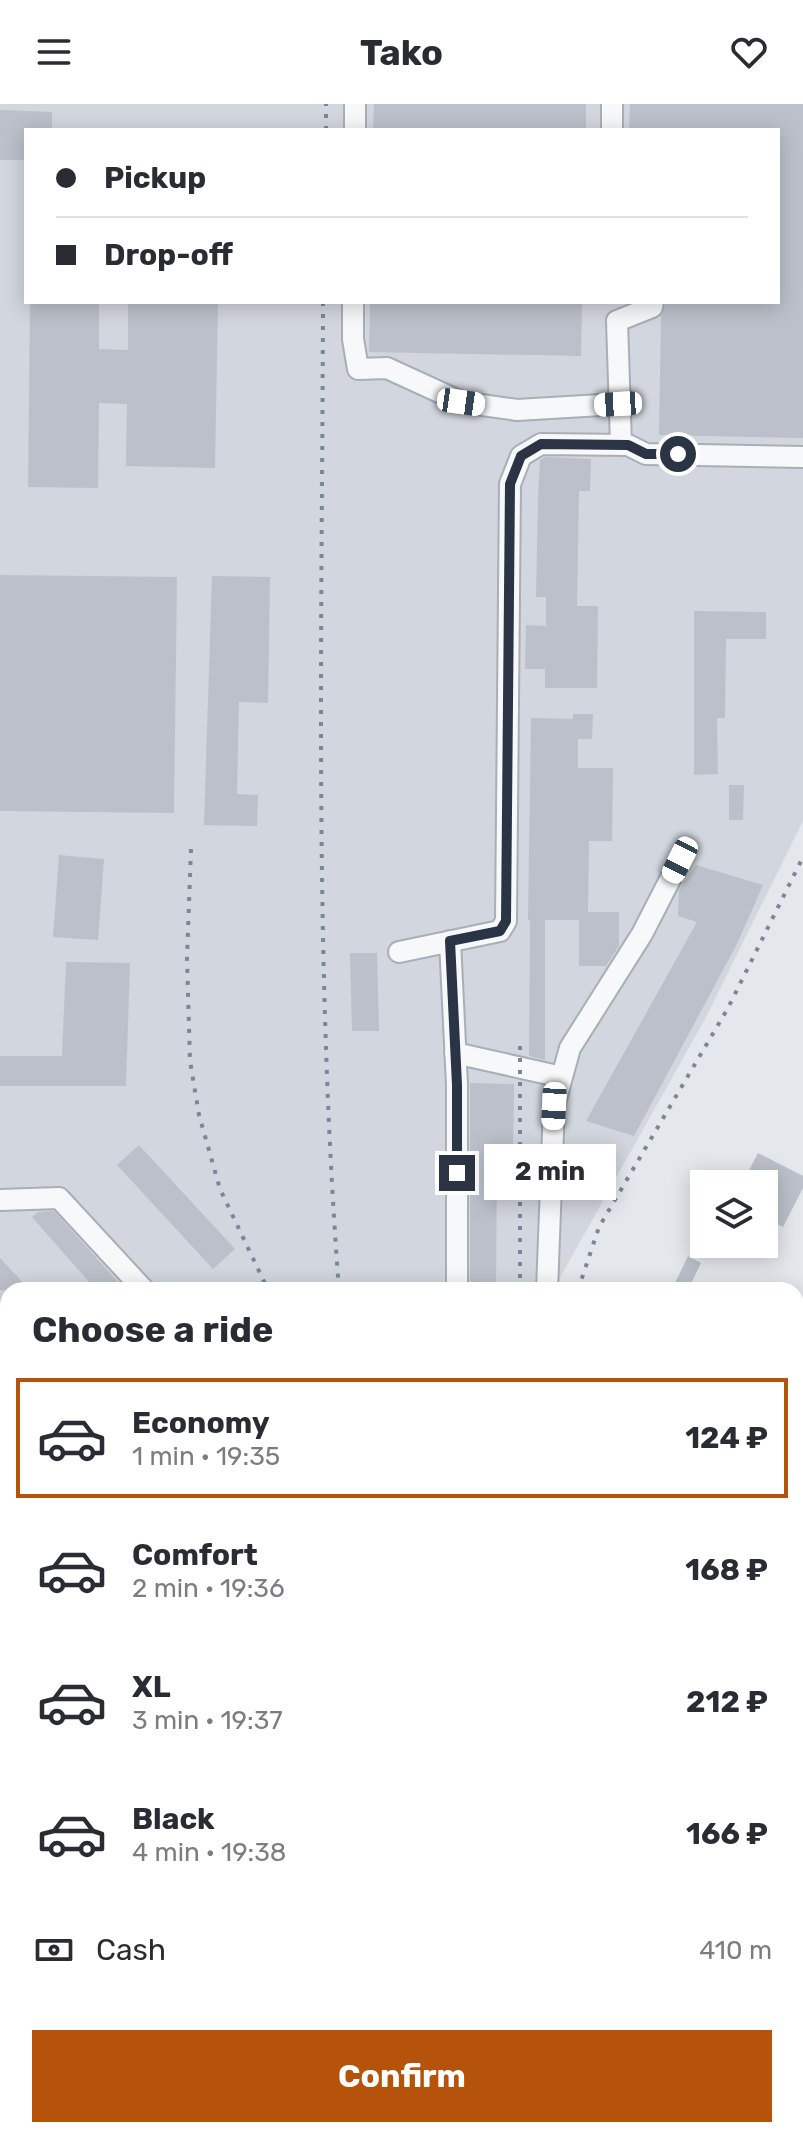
<!DOCTYPE html>
<meta charset="utf-8">
<style>
:root{--surface:#fff;--page:#f7f7f7;--text:#2b2b33;--muted:#7c7c81;--line:#e1e1e2;--accent:#b45309}
body{margin:0;font-family:Rubik,sans-serif;background:var(--page);color:var(--text);height:100vh;display:flex;flex-direction:column;font-size:30px;white-space:nowrap}
*{box-sizing:border-box;margin:0}
p{font-size:26px;color:var(--muted)}
.icon{flex:none;width:44px;height:44px;fill:none;stroke:currentColor;stroke-width:2;stroke-linecap:round;stroke-linejoin:round}
.map{position:relative;flex:1;overflow:hidden}
.details{position:absolute;left:0px;top:1178px;width:804px;height:856px;display:flex;flex-direction:column;background:var(--surface);border-radius:24px 24px 0 0;box-shadow:0 4px 20px #0003}
.details>*{flex:none}
.top-card{position:absolute;left:24px;top:24px;width:756px;height:176px;border-radius:0px;box-shadow:0 4px 20px #0003;display:grid;align-content:center;height:176px;padding:0 32px;background:var(--surface)}
.buttons{position:absolute;left:690px;top:1066px;display:grid;gap:16px}
.buttons a{display:grid;place-items:center;width:88px;height:88px;border-radius:0px;background:var(--surface);box-shadow:0 4px 20px #0003;font-size:40px}
.end{position:absolute;width:36px;height:36px;margin:-18px;border:10px solid #2b3445;background:#fff;box-shadow:0 0 0 4px #fff}
.from{border-radius:50%}
.bubble{position:absolute;height:56px;border-radius:0px;background:var(--surface);box-shadow:0 4px 20px #0003;font-size:26px;font-weight:700;line-height:56px;text-align:center}
.car{position:absolute;width:24px;height:48px;margin:-24px -12px;border-radius:10px;box-shadow:0 0 6px 2px #0007;background:linear-gradient(#fff 24%,#345 0 40%,#fff 0 76%,#345 0 86%,#fff 0)}
.top-card b{display:flex;align-items:center;gap:28px;height:76px;font-size:30px}
.top-card b+b{border-top:2px solid var(--line)}
.top-card i{width:20px;height:20px;background:var(--text)}
ul{padding:0;list-style:none}
li{display:flex;align-items:center;gap:24px;height:120px;margin:0 16px 12px;padding:0 16px;border:4px solid transparent;border-radius:0px}
li div{flex:1}
li b{display:block;font-size:30px}
li em{font-style:normal;font-weight:700}
li.on{border-color:var(--accent)}
li>.icon{width:72px;height:72px;stroke-width:1.5}
h2{padding:0 32px;font-size:36px;line-height:96px}
.pay{display:flex;align-items:center;gap:20px;height:88px;padding:0 32px;font-size:30px}
.pay p{margin-inline-start:auto}
.primary-button{display:flex;gap:16px;margin-top:auto;padding:16px 32px}
.primary-button a{flex:1;height:92px;border-radius:0px;background:var(--accent);color:#fff;font-size:32px;font-weight:700;line-height:92px;text-align:center}
header{display:flex;justify-content:space-between;align-items:center;height:104px;padding:0 32px;background:var(--surface);font-size:36px;font-weight:700}
.map>svg:first-child{display:block}
.built{fill:#d2d6de;fill-rule:evenodd}
.building{fill:#bbc0ca}
.lines{fill:none;stroke-linecap:round;stroke-linejoin:round}
.minor-casing{stroke:#a9aeb7;stroke-width:24}
.path{stroke:#c2c5cb;stroke-width:3;stroke-dasharray:6 6;stroke-linecap:butt}
.minor{stroke:#f7f8fa;stroke-width:20}
.rail{stroke:#7d8696;stroke-width:4;stroke-dasharray:4 8;stroke-linecap:butt}
.route{stroke:#2b3445;stroke-width:10}
</style>
<header><svg class="icon" aria-label="menu" viewBox="0 0 24 24"><path d="M4 6h16M4 12h16M4 18h16"/></svg>Tako<svg class="icon" aria-label="heart" viewBox="0 0 24 24"><path d="M12 20l-8-8c-3-5 5-10 8-4 3-6 11-1 8 4z"/></svg></header>
<div class="map">
<svg width="803" height="2034" viewBox="0 0 803 2034">
<rect width="100%" height="100%" fill="#e4e7ec"/>
<!-- built -->
<path class="built" d="M0 0H803V717L705 915 553 1186H8V1491L0 1481ZM26 26H778V198H26Z
M0 1526 8 1533V2026H494L502 2034H0Z
M525 2026H629L625 2034H532Z"/>
<!-- building -->
<path class="building" d="M374 0H586V26H373Z
M630 0H803V334L659 331 661 212 666 198H778V26H629Z
M0 6 52 8V26H26V56H0Z
M30 198H99V245L128 246V198H218L215 364 126 362 127 300 99 299 98 384 28 383Z
M370 198H582L581 252 369 248Z
M545 353 591 355 590 387H579L577 502H598L597 584H545V565H525L526 521 546 522V493H536L538 393 540 356Z
M0 471 177 473 174 709 0 707Z
M212 472 270 473 268 599 239 598 237 690 258 691 257 722 204 721Z
M694 507 766 508V535H726L725 614H717L718 670 694 671Z
M573 610H593L592 635H578V664H613L612 737H589L588 808H619V842L606 862H579V816H545V956L529 952 530 816H528L531 614 573 615Z
M729 681H744L743 716H729Z
M59 751 104 755 98 836 53 833Z
M696 761 763 781 737 840 634 1032 586 1017 697 818 678 812 679 786Z
M350 849H377L379 927H352Z
M66 858 130 859 126 982H0V952H62Z
M470 979 514 980 513 1050H497L496 1186H470Z
M139 1041 235 1145 213 1165 117 1061Z
M758 1049 803 1072V1084L783 1123 764 1113V1080H742Z
M54 1107 118 1178 109 1186H96L32 1113 38 1108Z
M688 1152 701 1159 688 1186H679L673 1183Z
M0 1154 30 1186H0Z"/>
<g class="lines">
<!-- minor casing -->
<g class="minor-casing">
<path id="minor" d="M612 0V26
M355 26V0
M353 198V235L358 265 387 264 461 298 517 306 618 300
M621 340 617 217 652 203 653 198
M450 837 457 981V1186
M399 848 500 827 506 817 510 380 521 352 541 340 628 341 646 350 803 353
M455 949 562 973
M0 1096 59 1094 144 1186
M547 1186 554 1002 570 944 642 830 680 756
M0 1243 8 1252
M796 1520 803 1527
M796 1710 803 1718
M796 1843 803 1847
M796 1910 803 1913"/>
</g>
<!-- path -->
<path class="path" d="M0 1519 8 1528
M520 2026 528 2034"/>
<!-- minor -->
<use href="#minor" class="minor"/>
<!-- rail -->
<path class="rail" d="M326 26V0
M323 198C322 527 314 857 339 1186
M191 745 187 854 190 957 199 1011 220 1085 268 1186
M520 1186V935
M578 1186 599 1123 728 904 803 753
M0 1514 8 1522
M796 1725 803 1732
M508 2026 516 2034"/>
</g>
<g class="lines">
<!-- route -->
<path class="route" d="M457 1069V981L450 837 500 827 506 817 510 380 521 352 541 340 628 341 646 350H678"/>
</g>
</svg>
<div class="buttons">
<a><svg class="icon" aria-label="layers" viewBox="0 0 24 24"><path d="M12 4l9 5-9 5-9-5zM3 14l9 5 9-5"/></svg></a>
</div>
<i class="end from" style="left:678px;top:350px"></i>
<i class="end" style="left:457px;top:1069px"></i>
<div class="bubble" style="left:484px;top:1040px;width:132px">2 min</div>
<i class="car" style="left:461px;top:298px;rotate:98deg"></i>
<i class="car" style="left:618px;top:300px;rotate:267deg"></i>
<i class="car" style="left:680px;top:756px;rotate:207deg"></i>
<i class="car" style="left:554px;top:1002px;rotate:183deg"></i>
<div class="top-card">
<b><i class="from"></i>Pickup</b>
<b><i></i>Drop-off</b>
</div>
<section class="details">
<h2>Choose a ride</h2>
<ul>
<li class="on"><svg class="icon" aria-label="car" viewBox="0 0 24 24"><path d="M5 17H2v-5l4-1 3-4h7l3 4 3 1v5h-3M9 17h6M6 11h13"/><circle cx="7" cy="17" r="2"/><circle cx="17" cy="17" r="2"/></svg><div><b>Economy</b><p>1 min · 19:35</p></div><em>124 ₽</em></li>
<li><svg class="icon" aria-label="car" viewBox="0 0 24 24"><path d="M5 17H2v-5l4-1 3-4h7l3 4 3 1v5h-3M9 17h6M6 11h13"/><circle cx="7" cy="17" r="2"/><circle cx="17" cy="17" r="2"/></svg><div><b>Comfort</b><p>2 min · 19:36</p></div><em>168 ₽</em></li>
<li><svg class="icon" aria-label="car" viewBox="0 0 24 24"><path d="M5 17H2v-5l4-1 3-4h7l3 4 3 1v5h-3M9 17h6M6 11h13"/><circle cx="7" cy="17" r="2"/><circle cx="17" cy="17" r="2"/></svg><div><b>XL</b><p>3 min · 19:37</p></div><em>212 ₽</em></li>
<li><svg class="icon" aria-label="car" viewBox="0 0 24 24"><path d="M5 17H2v-5l4-1 3-4h7l3 4 3 1v5h-3M9 17h6M6 11h13"/><circle cx="7" cy="17" r="2"/><circle cx="17" cy="17" r="2"/></svg><div><b>Black</b><p>4 min · 19:38</p></div><em>166 ₽</em></li>
</ul>
<div class="pay"><svg class="icon" aria-label="cash" viewBox="0 0 24 24"><path d="M3 7h18v10H3z"/><circle cx="12" cy="12" r="2"/></svg>Cash<p>410 m</p></div>
<div class="primary-button"><a>Confirm</a></div>
</section>
</div>
